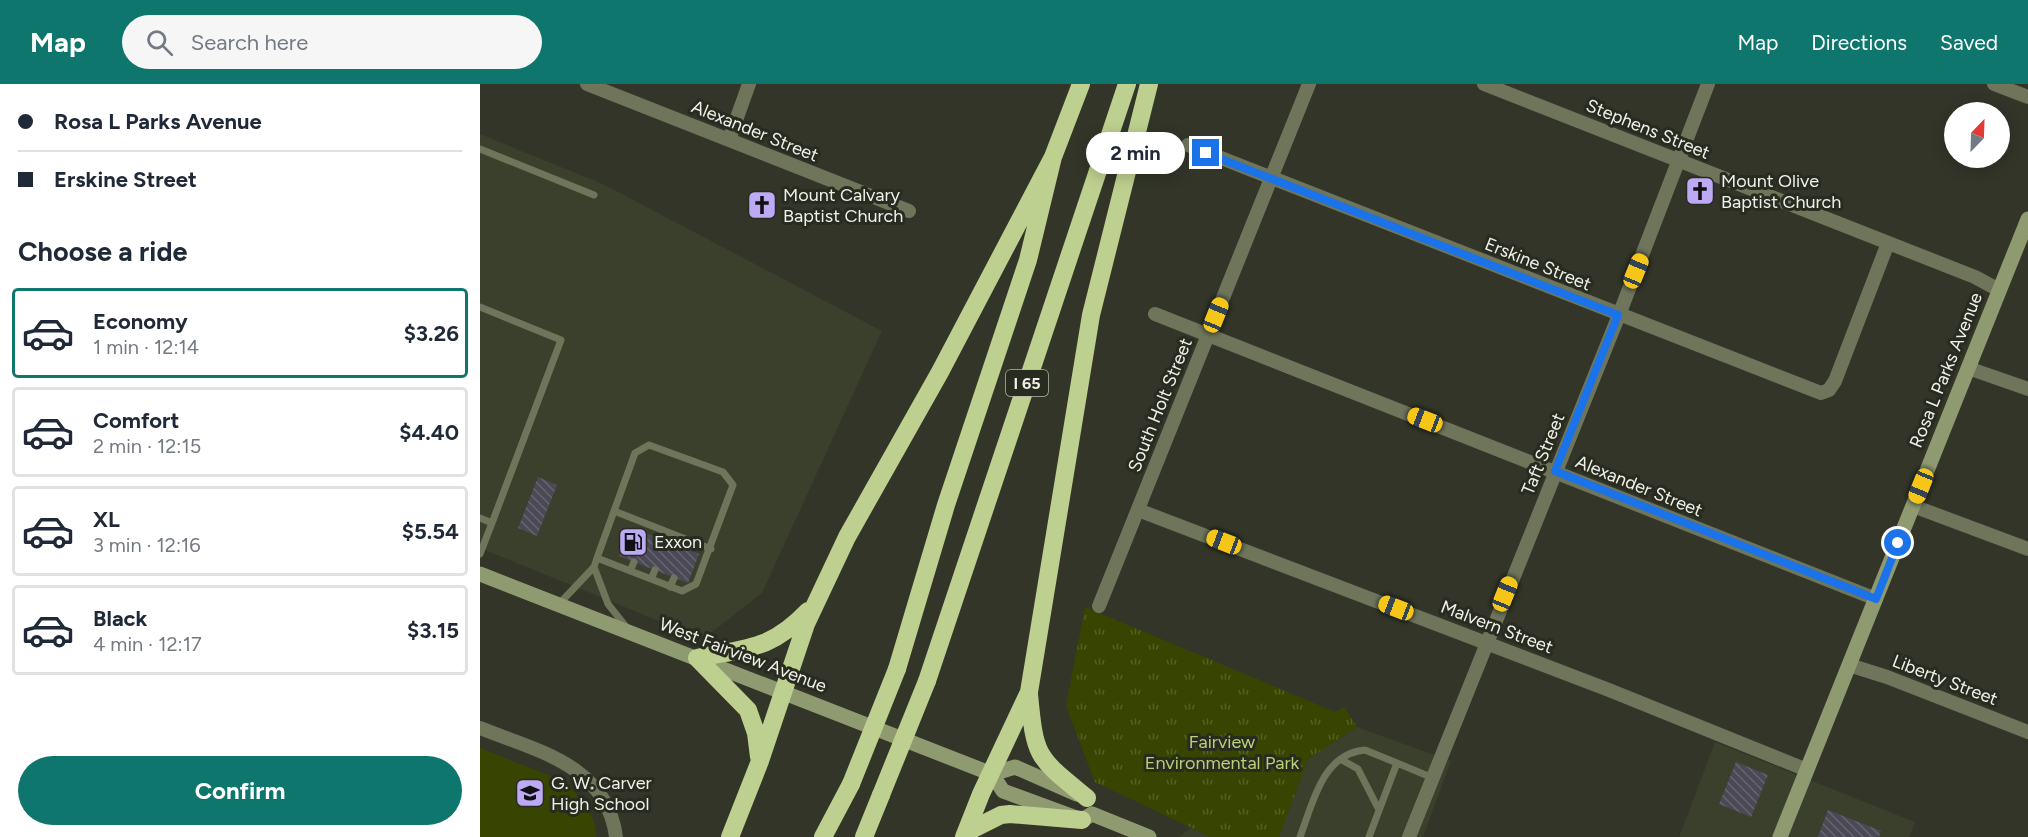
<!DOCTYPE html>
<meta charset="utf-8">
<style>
:root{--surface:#fff;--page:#f6f6f7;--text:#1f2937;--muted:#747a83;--line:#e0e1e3;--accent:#0f766e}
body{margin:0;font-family:Figtree,sans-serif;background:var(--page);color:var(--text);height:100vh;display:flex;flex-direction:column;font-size:22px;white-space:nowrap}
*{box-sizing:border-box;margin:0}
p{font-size:20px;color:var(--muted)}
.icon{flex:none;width:33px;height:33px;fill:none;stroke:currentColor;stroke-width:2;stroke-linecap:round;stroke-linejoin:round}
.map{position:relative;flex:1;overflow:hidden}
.panel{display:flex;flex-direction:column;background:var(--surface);width:480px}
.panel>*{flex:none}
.top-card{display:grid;align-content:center;height:132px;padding:0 18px;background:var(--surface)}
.needle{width:39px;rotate:23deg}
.buttons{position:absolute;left:1464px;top:18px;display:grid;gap:12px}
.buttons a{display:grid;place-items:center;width:66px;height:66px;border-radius:50%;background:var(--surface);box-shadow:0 3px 15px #0003;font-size:30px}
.end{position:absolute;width:27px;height:27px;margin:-14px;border:8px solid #1a73e8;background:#fff;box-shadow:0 0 0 3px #fff}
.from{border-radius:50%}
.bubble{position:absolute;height:42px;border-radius:21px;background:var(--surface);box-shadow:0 3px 15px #0003;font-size:20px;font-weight:700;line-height:42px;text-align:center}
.car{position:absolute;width:18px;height:36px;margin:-18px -9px;border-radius:8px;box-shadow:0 0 4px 2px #0007;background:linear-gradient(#f5c518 24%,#345 0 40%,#f5c518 0 76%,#345 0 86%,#f5c518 0)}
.top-card b{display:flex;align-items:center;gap:21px;height:57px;font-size:22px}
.top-card b+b{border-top:2px solid var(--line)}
.top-card i{width:15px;height:15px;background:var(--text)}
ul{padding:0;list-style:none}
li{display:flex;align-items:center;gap:18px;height:90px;margin:0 12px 9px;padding:0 6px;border:3px solid var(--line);border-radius:6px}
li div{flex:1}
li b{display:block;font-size:22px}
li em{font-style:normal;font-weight:700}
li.current{border-color:var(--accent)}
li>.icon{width:54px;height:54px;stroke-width:1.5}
h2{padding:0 18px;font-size:27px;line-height:72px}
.primary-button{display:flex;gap:12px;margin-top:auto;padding:12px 18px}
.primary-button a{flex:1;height:69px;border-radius:36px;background:var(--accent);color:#fff;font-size:24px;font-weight:700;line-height:69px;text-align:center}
header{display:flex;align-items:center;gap:36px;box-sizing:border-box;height:84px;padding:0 30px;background:var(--accent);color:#fff}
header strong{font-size:28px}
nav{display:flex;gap:33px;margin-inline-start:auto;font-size:21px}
.search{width:420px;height:54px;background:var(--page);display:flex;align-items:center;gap:15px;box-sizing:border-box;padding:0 21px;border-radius:33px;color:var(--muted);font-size:22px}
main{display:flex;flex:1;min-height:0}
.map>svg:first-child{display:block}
.built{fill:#3a402c}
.grass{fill:#384500}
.park{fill:url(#park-tufts)}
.building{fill:url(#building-back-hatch)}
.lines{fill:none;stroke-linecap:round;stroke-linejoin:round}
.lane{stroke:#6e755b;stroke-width:7}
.street{stroke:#6e755b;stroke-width:14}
.secondary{stroke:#8f9a71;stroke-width:15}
.highway{stroke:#bed08f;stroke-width:18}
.highway-bridge{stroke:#bed08f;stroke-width:18}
.route{stroke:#1a73e8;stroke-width:8}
.labels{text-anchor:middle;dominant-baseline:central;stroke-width:6;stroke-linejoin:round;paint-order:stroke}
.shield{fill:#282b1f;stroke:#b3b6ac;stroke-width:1.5}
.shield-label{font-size:16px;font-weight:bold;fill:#eff1e9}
.street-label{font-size:18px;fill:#eff1e9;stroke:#282b1f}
.poi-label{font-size:18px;fill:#eff1e9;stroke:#282b1f;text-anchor:start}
.park-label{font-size:18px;fill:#bad077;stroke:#282b1f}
</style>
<header>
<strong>Map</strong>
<div class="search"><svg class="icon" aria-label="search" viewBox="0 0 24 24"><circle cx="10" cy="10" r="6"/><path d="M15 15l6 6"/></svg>Search here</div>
<nav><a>Map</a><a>Directions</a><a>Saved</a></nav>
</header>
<main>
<section class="panel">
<div class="top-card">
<b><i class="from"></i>Rosa L Parks Avenue</b>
<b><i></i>Erskine Street</b>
</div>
<h2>Choose a ride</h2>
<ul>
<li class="current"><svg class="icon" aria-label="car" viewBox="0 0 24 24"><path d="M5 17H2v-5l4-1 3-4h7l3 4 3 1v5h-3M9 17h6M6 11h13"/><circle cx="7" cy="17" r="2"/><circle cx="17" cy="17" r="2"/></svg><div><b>Economy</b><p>1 min · 12:14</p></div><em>$3.26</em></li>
<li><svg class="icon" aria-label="car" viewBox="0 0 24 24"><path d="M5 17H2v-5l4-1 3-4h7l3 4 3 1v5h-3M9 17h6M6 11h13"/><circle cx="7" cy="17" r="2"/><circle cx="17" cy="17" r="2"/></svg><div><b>Comfort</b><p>2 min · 12:15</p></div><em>$4.40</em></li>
<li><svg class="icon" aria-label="car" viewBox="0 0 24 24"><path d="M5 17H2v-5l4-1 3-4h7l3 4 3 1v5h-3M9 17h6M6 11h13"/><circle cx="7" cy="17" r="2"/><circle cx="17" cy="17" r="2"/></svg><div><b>XL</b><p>3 min · 12:16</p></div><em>$5.54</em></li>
<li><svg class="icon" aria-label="car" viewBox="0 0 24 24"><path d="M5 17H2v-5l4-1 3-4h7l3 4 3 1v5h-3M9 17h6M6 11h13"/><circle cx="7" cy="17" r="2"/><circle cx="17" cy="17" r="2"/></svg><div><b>Black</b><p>4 min · 12:17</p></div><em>$3.15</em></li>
</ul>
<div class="primary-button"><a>Confirm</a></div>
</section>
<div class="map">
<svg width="1548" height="753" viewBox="0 0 1548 753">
<defs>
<pattern id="park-tufts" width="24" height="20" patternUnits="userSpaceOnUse" patternTransform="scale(1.5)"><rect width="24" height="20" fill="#384500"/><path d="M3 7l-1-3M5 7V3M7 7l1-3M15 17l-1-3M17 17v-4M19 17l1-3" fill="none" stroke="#556025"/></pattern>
<pattern id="building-back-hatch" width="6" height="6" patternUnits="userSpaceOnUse" patternTransform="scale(1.5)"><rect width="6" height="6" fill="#4c4957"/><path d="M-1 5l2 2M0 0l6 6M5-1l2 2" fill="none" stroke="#66646f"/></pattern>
</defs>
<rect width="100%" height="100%" fill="#323528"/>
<!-- built -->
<path class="built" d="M0 50 123 100 402 247 282 509 223 555 0 464Z
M877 643 971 677 943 753H799L828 675Z
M1235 658 1435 738 1429 753H1199Z
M711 744 731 753H699Z"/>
<!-- grass -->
<path class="grass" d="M0 664 80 696C99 710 116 728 116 753H0Z"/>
<!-- park -->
<path class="park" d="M605 523 855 628 864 623 877 643 828 675 799 753H731L615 698 586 622Z"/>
<!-- building -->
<path class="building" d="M58 393 77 401 57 452 38 444Z
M150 443 219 470 208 499 139 472Z
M1256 678 1288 691 1271 733 1239 720Z
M1348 726 1401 747 1399 753H1338Z"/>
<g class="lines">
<!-- lane -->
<path class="lane" d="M0 65 114 111
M0 223 81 256 12 439
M134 427 231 465
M0 434 12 439 0 470
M114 483 117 474 155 369 169 361 243 388 253 401 216 500 202 507 117 474
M150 487 154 478
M171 495 175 486
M190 503 194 494
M79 520 114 483 128 520 147 544
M862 676 878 685 899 726
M917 679 953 694
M820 753C833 719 842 670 885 666L917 679 889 753"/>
<!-- street -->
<path class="street" d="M107 0 429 127
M1004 0 1495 193 1519 206
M1514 0 1548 13
M249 56 269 0
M708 61 1341 309 1349 306 1355 297 1408 159
M675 230 1396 515
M1488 284 1548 305
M1433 422 1548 465
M658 426 1129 606 1327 686
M619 522 829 0
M1369 581 1407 593 1548 648
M0 644C57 667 127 681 136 753
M929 753 1139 231 1228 0"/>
<!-- secondary -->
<path class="secondary" d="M0 490 512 690 523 707 602 736 612 730
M512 690 535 683 597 710
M612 730 669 753
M1300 753 1548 135"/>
<!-- highway -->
<path class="highway" d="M217 574C267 564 291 566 328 527
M217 574 268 626 276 649 279 673
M417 585 466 421 548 176 573 73 601 0
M447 597 647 0
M549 610C555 675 557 673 607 714
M487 748 521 731 530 730 602 736
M250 753 280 677 326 540 367 453 460 288 573 73
M343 753 371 700
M384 753 401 711
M484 753 501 710 549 608 611 231 669 0"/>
<!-- highway-bridge -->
<path class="highway-bridge" d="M371 700 417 585
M401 711 447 597"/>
</g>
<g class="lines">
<!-- route -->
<path class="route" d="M726 69 1138 231 1075 387 1396 515 1418 459"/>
</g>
<!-- icons -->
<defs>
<g id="church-square" transform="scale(1.5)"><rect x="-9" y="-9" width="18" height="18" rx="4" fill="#bcaaf5" stroke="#282b1f"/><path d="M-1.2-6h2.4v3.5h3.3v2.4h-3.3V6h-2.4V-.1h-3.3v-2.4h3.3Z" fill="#111"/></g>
<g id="fuel-square" transform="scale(1.5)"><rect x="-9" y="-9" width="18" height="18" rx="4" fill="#bcaaf5" stroke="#282b1f"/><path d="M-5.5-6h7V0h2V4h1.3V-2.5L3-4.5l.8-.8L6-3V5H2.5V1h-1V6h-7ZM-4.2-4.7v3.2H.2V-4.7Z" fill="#111"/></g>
<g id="school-square" transform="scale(1.5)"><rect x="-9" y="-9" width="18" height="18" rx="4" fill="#bcaaf5" stroke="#282b1f"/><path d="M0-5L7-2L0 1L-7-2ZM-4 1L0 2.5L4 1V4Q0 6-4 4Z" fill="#111"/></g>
</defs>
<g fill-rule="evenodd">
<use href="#church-square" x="1220" y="107"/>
<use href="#church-square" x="282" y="121"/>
<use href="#fuel-square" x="153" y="458"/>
<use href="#school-square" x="50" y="709"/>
</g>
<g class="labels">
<!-- shield labels -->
<rect class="shield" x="526" y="286" width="42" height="26" rx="4.5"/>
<g class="shield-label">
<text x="547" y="299">I 65</text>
</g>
<!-- street labels -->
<g class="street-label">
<text transform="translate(1168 45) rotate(22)">Stephens Street</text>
<text transform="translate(275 47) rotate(22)">Alexander Street</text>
<text transform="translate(1058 180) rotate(22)">Erskine Street</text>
<text transform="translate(1466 286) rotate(-68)">Rosa L Parks Avenue</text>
<text transform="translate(680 321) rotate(-68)">South Holt Street</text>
<text transform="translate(1063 370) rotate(-68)">Taft Street</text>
<text transform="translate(1159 402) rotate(22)">Alexander Street</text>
<text transform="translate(1017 543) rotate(21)">Malvern Street</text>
<text transform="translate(263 571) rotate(21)">West Fairview Avenue</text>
<text transform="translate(1465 596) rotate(21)">Liberty Street</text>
</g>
<!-- poi labels -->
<g class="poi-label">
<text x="1241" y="97">Mount Olive<tspan x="1241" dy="21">Baptist Church</tspan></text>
<text x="303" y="111">Mount Calvary<tspan x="303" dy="21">Baptist Church</tspan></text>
<text x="174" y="458">Exxon</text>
<text x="71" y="699">G. W. Carver<tspan x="71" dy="21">High School</tspan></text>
</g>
<!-- park labels -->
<g class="park-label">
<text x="742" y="658">Fairview<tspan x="742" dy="21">Environmental Park</tspan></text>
</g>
</g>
</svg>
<div class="buttons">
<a><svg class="needle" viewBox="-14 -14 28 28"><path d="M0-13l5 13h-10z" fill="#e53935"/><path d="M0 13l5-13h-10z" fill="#747a83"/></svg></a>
</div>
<i class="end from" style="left:1418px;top:459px"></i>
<i class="end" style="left:726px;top:69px"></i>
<div class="bubble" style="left:606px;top:48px;width:99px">2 min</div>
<i class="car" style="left:1156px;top:187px;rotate:22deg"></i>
<i class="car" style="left:736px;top:231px;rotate:22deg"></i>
<i class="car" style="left:945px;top:336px;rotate:291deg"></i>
<i class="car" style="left:1441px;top:402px;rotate:202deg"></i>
<i class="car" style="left:744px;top:458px;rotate:291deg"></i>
<i class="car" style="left:1025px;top:510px;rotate:22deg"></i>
<i class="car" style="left:916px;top:524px;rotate:291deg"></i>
</div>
</main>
